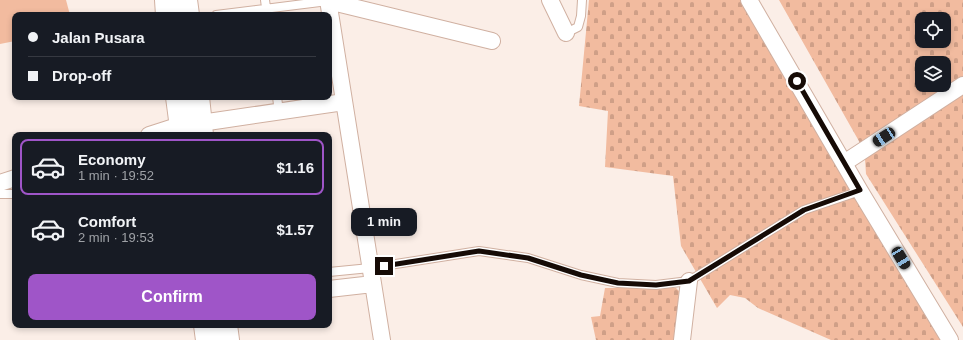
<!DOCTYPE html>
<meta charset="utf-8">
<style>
:root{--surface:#171b24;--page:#242831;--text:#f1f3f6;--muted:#9ea1a6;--line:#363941;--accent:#9f55c8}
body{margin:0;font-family:Arial,sans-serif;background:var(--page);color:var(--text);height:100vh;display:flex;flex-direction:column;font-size:15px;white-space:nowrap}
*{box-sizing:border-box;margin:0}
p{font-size:13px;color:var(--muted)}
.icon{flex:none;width:22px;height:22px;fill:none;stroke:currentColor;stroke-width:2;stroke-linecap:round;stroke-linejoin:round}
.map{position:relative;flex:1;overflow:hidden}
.side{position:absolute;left:12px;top:132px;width:320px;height:196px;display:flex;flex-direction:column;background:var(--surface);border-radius:8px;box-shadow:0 2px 6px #0003}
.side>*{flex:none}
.guide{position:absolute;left:12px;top:12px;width:320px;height:88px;border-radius:8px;box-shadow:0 2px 6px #0003;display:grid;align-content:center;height:88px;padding:0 16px;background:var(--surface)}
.tools{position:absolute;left:915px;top:12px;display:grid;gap:8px}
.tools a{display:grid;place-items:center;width:36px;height:36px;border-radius:8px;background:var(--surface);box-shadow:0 2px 6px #0003;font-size:20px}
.end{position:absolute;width:18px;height:18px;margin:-9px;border:5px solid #160b06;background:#fff;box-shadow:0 0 0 2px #fff}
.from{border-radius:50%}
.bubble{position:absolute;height:28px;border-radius:8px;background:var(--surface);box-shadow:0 2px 6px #0003;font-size:13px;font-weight:800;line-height:28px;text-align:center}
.car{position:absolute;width:12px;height:24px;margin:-12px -6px;border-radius:5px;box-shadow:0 0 3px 1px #0007;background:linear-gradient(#222 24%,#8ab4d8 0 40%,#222 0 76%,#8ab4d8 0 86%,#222 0)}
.guide b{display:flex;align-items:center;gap:14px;height:38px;font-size:15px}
.guide b+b{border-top:1px solid var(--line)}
.guide i{width:10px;height:10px;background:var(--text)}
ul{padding:7px 0 0;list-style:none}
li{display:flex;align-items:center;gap:12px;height:56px;margin:0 8px 6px;padding:0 8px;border:2px solid transparent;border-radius:8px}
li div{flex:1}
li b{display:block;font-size:15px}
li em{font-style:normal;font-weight:800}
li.on{border-color:var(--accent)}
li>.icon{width:36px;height:36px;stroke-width:1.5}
.cta{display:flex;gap:8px;margin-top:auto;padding:8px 16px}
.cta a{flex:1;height:46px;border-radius:8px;background:var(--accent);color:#fff;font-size:16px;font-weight:800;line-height:46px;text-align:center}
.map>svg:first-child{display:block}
.cemetery{fill:url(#cemetery-stones);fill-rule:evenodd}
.pitch{fill:#f2bb9f}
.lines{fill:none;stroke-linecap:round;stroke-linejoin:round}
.service-casing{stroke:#d0b0a1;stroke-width:10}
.minor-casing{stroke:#d0b0a1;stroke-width:18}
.secondary-casing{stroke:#d0b0a1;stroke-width:24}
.service{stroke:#fff;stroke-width:8}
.minor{stroke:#fff;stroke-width:16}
.secondary{stroke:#fff;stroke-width:22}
.route{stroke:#160b06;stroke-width:5}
</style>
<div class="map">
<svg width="963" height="340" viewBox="0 0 963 340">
<defs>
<pattern id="cemetery-stones" width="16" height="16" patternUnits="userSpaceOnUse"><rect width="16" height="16" fill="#f2bb9f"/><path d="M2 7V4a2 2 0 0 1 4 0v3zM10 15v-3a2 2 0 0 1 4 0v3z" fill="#cf9f87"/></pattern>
</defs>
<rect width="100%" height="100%" fill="#fbeee7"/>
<!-- cemetery -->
<path class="cemetery" d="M589 0H741L947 340H831L758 308 745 298 730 295 717 308 681 246 673 176 605 167 608 111 579 106Z
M779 0H963V77L860 143ZM922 19H944V41H922ZM922 63H944V85H922Z
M963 94V327L866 174 865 159Z
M605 288H676L683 295 677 340H596L591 317 600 316Z"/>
<!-- pitch -->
<path class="pitch" d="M0 0H66L70 15H15V41L0 44Z"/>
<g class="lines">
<!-- service casing -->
<g class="service-casing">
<path id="service" d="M265 0 267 15
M216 15 328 1
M566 33 578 27 581 16 582 0
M277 97 279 112
M0 194H15
M329 272 370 268 479 251 528 258 581 275 618 283 656 285 689 281 804 210 860 191"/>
</g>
<!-- minor casing -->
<g class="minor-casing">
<path id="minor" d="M328 0 382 340
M550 0 566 33
M749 0 860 191 950 340
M328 1 492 41
M201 123 344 102
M149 135 180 125
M844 163 963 85
M0 183 15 178
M329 289 373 284
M682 340 689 281"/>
</g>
<!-- secondary casing -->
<g class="secondary-casing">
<path id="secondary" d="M166 0 167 15
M186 0 188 15
M177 97 182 135
M198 97 202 135
M205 325 207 340
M226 325 228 340"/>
</g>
<!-- service -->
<use href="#service" class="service"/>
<!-- minor -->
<use href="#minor" class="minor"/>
<!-- secondary -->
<use href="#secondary" class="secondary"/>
</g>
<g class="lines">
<!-- route -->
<path class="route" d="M384 266 479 251 528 258 581 275 618 283 656 285 689 281 804 210 860 190 797 81"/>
</g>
</svg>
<div class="tools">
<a><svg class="icon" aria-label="locate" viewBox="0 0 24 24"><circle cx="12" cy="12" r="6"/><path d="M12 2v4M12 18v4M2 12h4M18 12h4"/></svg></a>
<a><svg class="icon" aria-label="layers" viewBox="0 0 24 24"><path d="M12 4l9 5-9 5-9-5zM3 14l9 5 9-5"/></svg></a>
</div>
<i class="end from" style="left:797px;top:81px"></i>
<i class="end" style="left:384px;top:266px"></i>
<div class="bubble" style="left:351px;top:208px;width:66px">1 min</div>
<i class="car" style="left:884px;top:137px;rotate:237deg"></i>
<i class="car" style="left:901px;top:258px;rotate:149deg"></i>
<div class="guide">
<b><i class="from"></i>Jalan Pusara</b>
<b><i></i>Drop-off</b>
</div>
<section class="side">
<ul>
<li class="on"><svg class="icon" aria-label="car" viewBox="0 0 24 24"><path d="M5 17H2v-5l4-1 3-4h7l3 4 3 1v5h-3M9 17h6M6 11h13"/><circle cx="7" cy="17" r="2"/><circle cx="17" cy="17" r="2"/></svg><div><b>Economy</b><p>1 min · 19:52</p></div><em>$1.16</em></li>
<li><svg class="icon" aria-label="car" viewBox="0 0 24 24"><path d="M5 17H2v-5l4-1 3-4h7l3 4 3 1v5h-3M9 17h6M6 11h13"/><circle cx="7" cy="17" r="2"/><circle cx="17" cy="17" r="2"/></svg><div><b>Comfort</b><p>2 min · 19:53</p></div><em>$1.57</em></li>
</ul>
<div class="cta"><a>Confirm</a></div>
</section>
</div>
